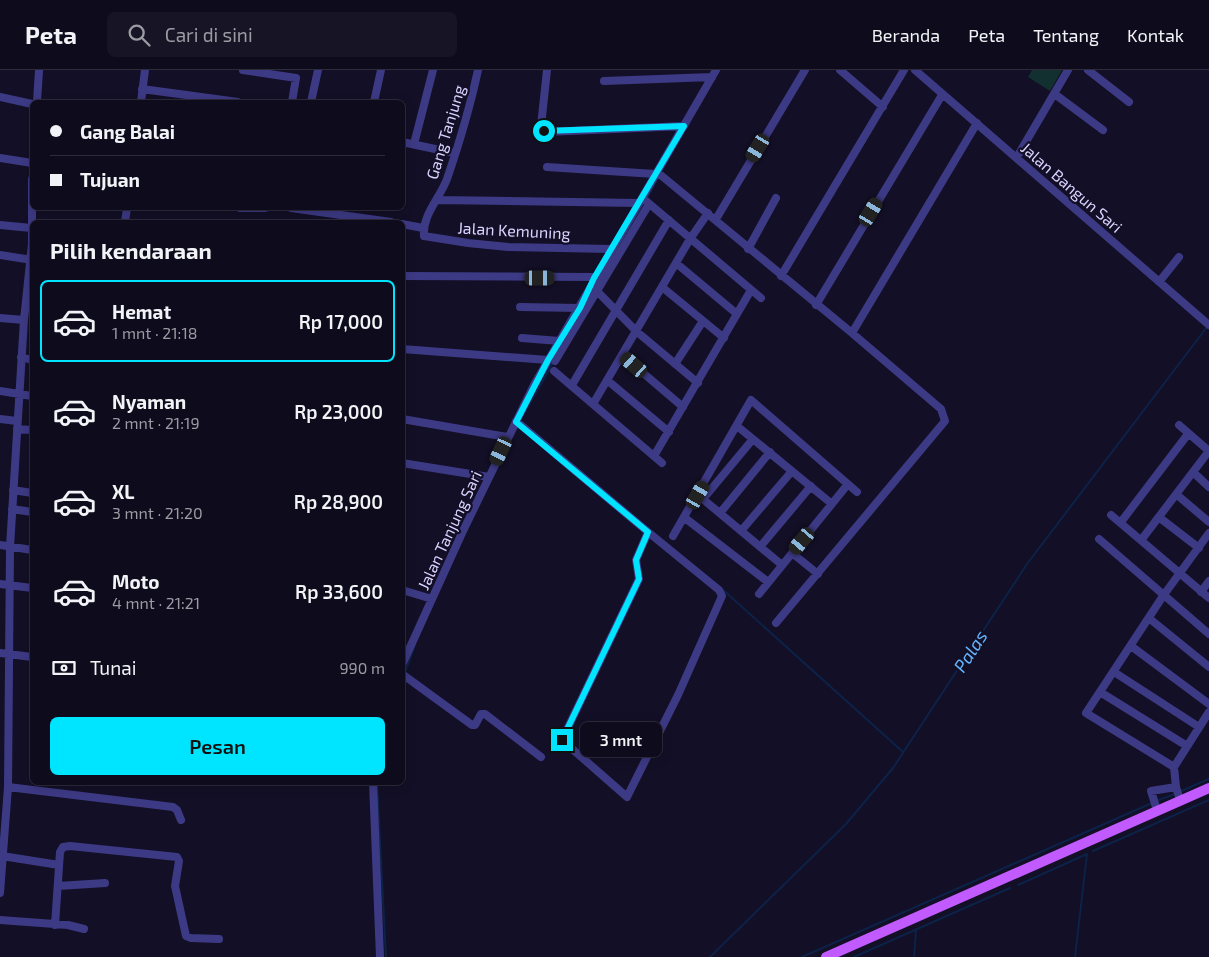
<!DOCTYPE html>
<html lang="id">
<meta charset="utf-8">
<style>
:root{--surface:#0e0b1c;--page:#171425;--text:#f1f3f6;--muted:#9b9ba3;--line:#2e2b3b;--accent:#00e5ff}
body{margin:0;font-family:"Exo 2",sans-serif;background:var(--page);color:var(--text);height:100vh;display:flex;flex-direction:column;font-size:19px;white-space:nowrap}
*{box-sizing:border-box;margin:0}
p{font-size:16px;color:var(--muted)}
.icon{flex:none;width:28px;height:28px;fill:none;stroke:currentColor;stroke-width:2;stroke-linecap:round;stroke-linejoin:round}
.map{position:relative;flex:1;overflow:hidden}
.details{position:absolute;left:30px;top:150px;width:375px;height:565px;display:flex;flex-direction:column;background:var(--surface);border-radius:8px;box-shadow:0 2px 12px #0003,0 0 0 1px var(--line)}
.details>*{flex:none}
.guide{position:absolute;left:30px;top:30px;width:375px;height:110px;border-radius:8px;box-shadow:0 2px 12px #0003,0 0 0 1px var(--line);display:grid;align-content:center;height:110px;padding:0 20px;background:var(--surface)}
.end{position:absolute;width:22px;height:22px;margin:-11px;border:6px solid #00e5ff;background:#111;box-shadow:0 0 0 2px #111}
.from{border-radius:50%}
.bubble{position:absolute;height:35px;border-radius:8px;background:var(--surface);box-shadow:0 2px 12px #0003,0 0 0 1px var(--line);font-size:16px;font-weight:600;line-height:35px;text-align:center}
.car{position:absolute;width:15px;height:30px;margin:-15px -8px;border-radius:6px;box-shadow:0 0 4px 1px #0007;background:linear-gradient(#222 24%,#8ab4d8 0 40%,#222 0 76%,#8ab4d8 0 86%,#222 0)}
.guide b{display:flex;align-items:center;gap:18px;height:48px;font-size:19px}
.guide b+b{border-top:1px solid var(--line)}
.guide i{width:12px;height:12px;background:var(--text)}
ul{padding:0;list-style:none}
li{display:flex;align-items:center;gap:15px;height:82px;margin:0 10px 8px;padding:0 10px;border:2px solid transparent;border-radius:8px}
li div{flex:1}
li b{display:block;font-size:19px}
li em{font-style:normal;font-weight:600}
li.current{border-color:var(--accent)}
li>.icon{width:45px;height:45px;stroke-width:1.5}
h2{padding:0 20px;font-size:22px;line-height:60px}
.pay{display:flex;align-items:center;gap:12px;height:55px;padding:0 20px;font-size:19px}
.pay p{margin-inline-start:auto}
.button{display:flex;gap:10px;margin-top:auto;padding:10px 20px}
.button a{flex:1;height:58px;border-radius:8px;background:var(--accent);color:#111;font-size:20px;font-weight:600;line-height:58px;text-align:center}
header{display:flex;align-items:center;gap:30px;box-sizing:border-box;height:70px;padding:0 25px;background:var(--surface);border-bottom:1px solid var(--line)}
header strong{font-size:24px}
nav{display:flex;gap:28px;margin-inline-start:auto;font-size:18px}
.search{width:350px;height:45px;background:var(--page);display:flex;align-items:center;gap:12px;box-sizing:border-box;padding:0 18px;border-radius:8px;color:var(--muted);font-size:19px}
.map>svg:first-child{display:block}
.green{fill:#12302f}
.lines{fill:none;stroke-linecap:round;stroke-linejoin:round}
.stream{stroke:#0c2248;stroke-width:2}
.minor{stroke:#3d3a85;stroke-width:8}
.major{stroke:#c25bff;stroke-width:10}
.route{stroke:#00e5ff;stroke-width:6}
.labels{text-anchor:middle;dominant-baseline:central;stroke-width:4.5;stroke-linejoin:round;paint-order:stroke}
.street-label{font-size:16px;fill:#d9d4ff;stroke:#130f26}
.water-label{font-size:18px;font-style:italic;fill:#62b6ff;stroke:#130f26}
</style>
<header>
<strong>Peta</strong>
<div class="search"><svg class="icon" aria-label="search" viewBox="0 0 24 24"><circle cx="10" cy="10" r="6"/><path d="M15 15l6 6"/></svg>Cari di sini</div>
<nav><a>Beranda</a><a>Peta</a><a>Tentang</a><a>Kontak</a></nav>
</header>
<div class="map">
<svg width="1209" height="887" viewBox="0 0 1209 887">
<rect width="100%" height="100%" fill="#130f26"/>
<!-- green -->
<path class="green" d="M1032 0H1062L1050 21 1028 7Z"/>
<g class="lines">
<!-- stream -->
<path class="stream" d="M647 128 659 106
M617 180 644 132
M523 345 553 293
M721 518 903 682
M405 603 415 575
M377 712 386 887
M1179 722 1209 709
M1156 731 1175 724
M1093 781 1209 730
M1018 815 1087 784
M710 887 846 754 893 698 1027 494 1207 257
M802 887 1152 733
M854 887 1010 818
M914 887 916 860
M1075 887 1087 784"/>
<!-- minor -->
<path class="minor" d="M243 0 296 8 292 32
M478 0C471 33 458 77 447 109 440 128 422 145 424 166L468 173 508 177 611 179
M547 0 541 56 546 62 684 56
M840 0 883 37
M915 0 1209 255
M1088 0 1129 32
M604 11 712 7
M142 19 238 32
M1056 25 1103 60
M0 27 32 34
M37 32 39 0
M141 32 145 0
M311 32 318 0
M374 32 381 0
M402 72 454 83
M414 74 433 0
M1017 87 1068 0
M0 88 32 93
M547 97 655 104
M657 102 852 263 977 53
M437 130 638 133
M646 131 761 228
M240 138H265
M291 138 391 152
M716 149 805 0
M125 152 127 138
M402 154 423 158
M0 155 31 158
M748 179 776 128
M0 185 32 190
M676 193 737 244
M402 206 594 207
M781 206 904 0
M1159 212 1179 187
M662 217 724 268
M595 219 636 261 698 313
M816 235 942 25
M520 237 580 238
M0 248 24 250
M522 268 559 271
M402 279 548 290
M622 285 683 337
M21 287 32 290
M555 291 649 134
M675 294 703 251
M554 301 662 393
M607 310 669 362
M572 315 669 150
M0 321 32 326
M593 334 690 169 708 143
M0 349 17 351
M402 349 507 367
M516 351 648 462 636 490 639 509 562 670 627 727 678 625 722 526 719 520 648 462
M1179 355 1209 381
M737 356 832 434
M17 359 32 360
M654 386 751 220
M402 393 489 407
M1193 402 1209 417
M13 420 32 423
M1176 424 1209 452
M698 425 782 495
M703 429 753 369
M12 439 32 442
M720 443 770 382
M1111 445 1209 528
M685 448 768 512
M1160 448 1199 478
M1121 452 1188 364
M741 461 792 401
M673 466 751 330 857 422
M1099 469 1209 564
M1142 469 1209 381
M0 475 32 480
M760 477 811 416
M792 483 818 504
M0 514 32 518
M402 520 432 529
M1201 522 1209 511
M759 524 848 414
M1150 549 1209 597
M776 553 945 351 941 339 852 263
M1131 576 1209 634
M0 583 32 587
M402 595 462 463 534 315 716 0
M1114 602 1199 657
M402 604 472 655H475L481 644H485L541 687
M1100 622 1187 676
M1174 697 1086 643 1163 526 1209 463
M373 712 380 887
M8 717 173 737 177 740 181 750
M1180 730 1176 717 1174 697 1209 642
M1157 740 1151 721 1176 717
M2 786 59 795
M58 816 105 813
M0 823 8 717 10 477 24 250 32 174V109
M0 850 68 855 84 859
M55 855 60 782 63 777 70 776 177 787 179 791 175 816 186 866 191 868 219 869"/>
<!-- major -->
<path class="major" d="M826 887 1209 718"/>
</g>
<g class="lines">
<!-- route -->
<path class="route" d="M544 61 684 56 594 208 580 238 548 290 516 352 648 462 636 490 639 509 562 670"/>
</g>
<g class="labels">
<!-- street labels -->
<g class="street-label">
<text transform="translate(445 62) rotate(-73)">Gang Tanjung</text>
<text transform="translate(1072 117) rotate(41)">Jalan Bangun Sari</text>
<text transform="translate(514 160) rotate(3)">Jalan Kemuning</text>
<text transform="translate(449 460) rotate(-65)">Jalan Tanjung Sari</text>
</g>
<!-- water labels -->
<g class="water-label">
<text transform="translate(970 581) rotate(-57)">Palas</text>
</g>
</g>
</svg>
<i class="end from" style="left:544px;top:61px"></i>
<i class="end" style="left:562px;top:670px"></i>
<div class="bubble" style="left:580px;top:652px;width:82px">3 mnt</div>
<i class="car" style="left:758px;top:78px;rotate:211deg"></i>
<i class="car" style="left:871px;top:142px;rotate:31deg"></i>
<i class="car" style="left:540px;top:208px;rotate:90deg"></i>
<i class="car" style="left:634px;top:295px;rotate:311deg"></i>
<i class="car" style="left:501px;top:381px;rotate:205deg"></i>
<i class="car" style="left:698px;top:425px;rotate:30deg"></i>
<i class="car" style="left:802px;top:471px;rotate:220deg"></i>
<div class="guide">
<b><i class="from"></i>Gang Balai</b>
<b><i></i>Tujuan</b>
</div>
<section class="details">
<h2>Pilih kendaraan</h2>
<ul>
<li class="current"><svg class="icon" aria-label="car" viewBox="0 0 24 24"><path d="M5 17H2v-5l4-1 3-4h7l3 4 3 1v5h-3M9 17h6M6 11h13"/><circle cx="7" cy="17" r="2"/><circle cx="17" cy="17" r="2"/></svg><div><b>Hemat</b><p>1 mnt · 21:18</p></div><em>Rp 17,000</em></li>
<li><svg class="icon" aria-label="car" viewBox="0 0 24 24"><path d="M5 17H2v-5l4-1 3-4h7l3 4 3 1v5h-3M9 17h6M6 11h13"/><circle cx="7" cy="17" r="2"/><circle cx="17" cy="17" r="2"/></svg><div><b>Nyaman</b><p>2 mnt · 21:19</p></div><em>Rp 23,000</em></li>
<li><svg class="icon" aria-label="car" viewBox="0 0 24 24"><path d="M5 17H2v-5l4-1 3-4h7l3 4 3 1v5h-3M9 17h6M6 11h13"/><circle cx="7" cy="17" r="2"/><circle cx="17" cy="17" r="2"/></svg><div><b>XL</b><p>3 mnt · 21:20</p></div><em>Rp 28,900</em></li>
<li><svg class="icon" aria-label="car" viewBox="0 0 24 24"><path d="M5 17H2v-5l4-1 3-4h7l3 4 3 1v5h-3M9 17h6M6 11h13"/><circle cx="7" cy="17" r="2"/><circle cx="17" cy="17" r="2"/></svg><div><b>Moto</b><p>4 mnt · 21:21</p></div><em>Rp 33,600</em></li>
</ul>
<div class="pay"><svg class="icon" aria-label="cash" viewBox="0 0 24 24"><path d="M3 7h18v10H3z"/><circle cx="12" cy="12" r="2"/></svg>Tunai<p>990 m</p></div>
<div class="button"><a>Pesan</a></div>
</section>
</div>
